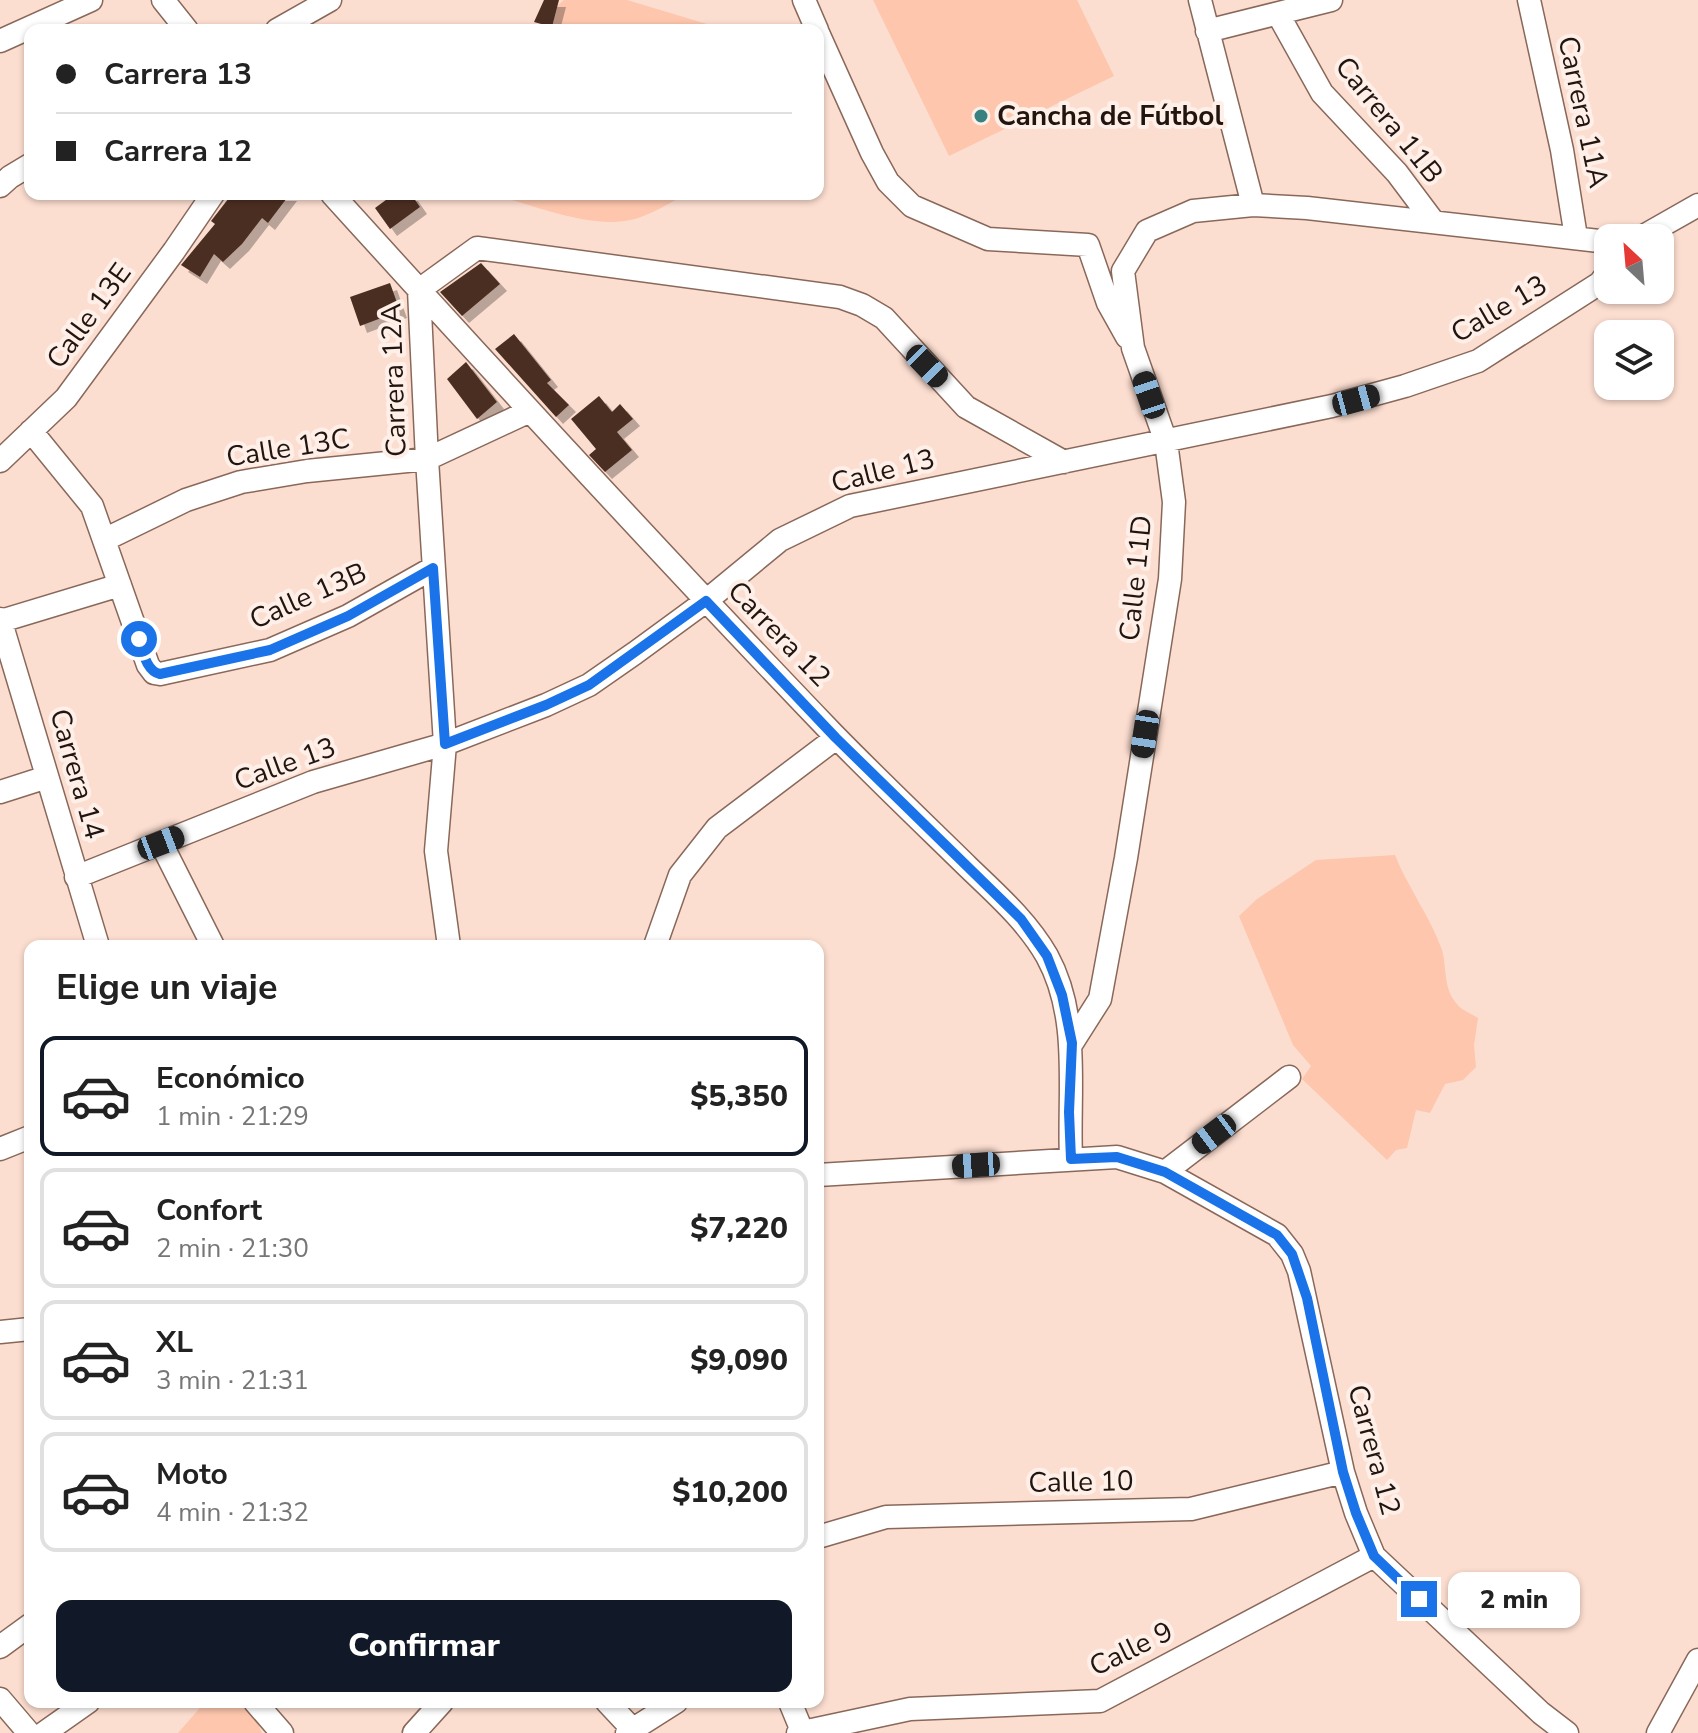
<!DOCTYPE html>
<html lang="es">
<meta charset="utf-8">
<style>
:root{--surface:#fff;--page:#f2f2f2;--text:#222;--muted:#767676;--line:#e0e0e0;--accent:#111827}
body{margin:0;font-family:"Nunito Sans",sans-serif;background:var(--page);color:var(--text);height:100vh;display:flex;flex-direction:column;font-size:30px;white-space:nowrap}
*{box-sizing:border-box;margin:0}
p{font-size:26px;color:var(--muted)}
.icon{flex:none;width:44px;height:44px;fill:none;stroke:currentColor;stroke-width:2;stroke-linecap:round;stroke-linejoin:round}
.map{position:relative;flex:1;overflow:hidden}
.drawer{position:absolute;left:24px;top:940px;width:800px;height:768px;display:flex;flex-direction:column;background:var(--surface);border-radius:16px;box-shadow:0 2px 6px #0004}
.drawer>*{flex:none}
.guide{position:absolute;left:24px;top:24px;width:800px;height:176px;border-radius:16px;box-shadow:0 2px 6px #0004;display:grid;align-content:center;height:176px;padding:0 32px;background:var(--surface)}
.needle{width:52px;rotate:334deg}
.tools{position:absolute;left:1594px;top:224px;display:grid;gap:16px}
.tools a{display:grid;place-items:center;width:80px;height:80px;border-radius:16px;background:var(--surface);box-shadow:0 2px 6px #0004;font-size:40px}
.end{position:absolute;width:36px;height:36px;margin:-18px;border:10px solid #1a73e8;background:#fff;box-shadow:0 0 0 4px #fff}
.from{border-radius:50%}
.bubble{position:absolute;height:56px;border-radius:16px;background:var(--surface);box-shadow:0 2px 6px #0004;font-size:26px;font-weight:800;line-height:56px;text-align:center}
.car{position:absolute;width:24px;height:48px;margin:-24px -12px;border-radius:10px;box-shadow:0 0 6px 2px #0007;background:linear-gradient(#222 24%,#8ab4d8 0 40%,#222 0 76%,#8ab4d8 0 86%,#222 0)}
.guide b{display:flex;align-items:center;gap:28px;height:76px;font-size:30px}
.guide b+b{border-top:2px solid var(--line)}
.guide i{width:20px;height:20px;background:var(--text)}
ul{padding:0;list-style:none}
li{display:flex;align-items:center;gap:24px;height:120px;margin:0 16px 12px;padding:0 16px;border:4px solid var(--line);border-radius:16px}
li div{flex:1}
li b{display:block;font-size:30px}
li em{font-style:normal;font-weight:800}
li.active{border-color:var(--accent)}
li>.icon{width:72px;height:72px;stroke-width:1.5}
h2{padding:0 32px;font-size:36px;line-height:96px}
.action{display:flex;gap:16px;margin-top:auto;padding:16px 32px}
.action a{flex:1;height:92px;border-radius:16px;background:var(--accent);color:#fff;font-size:32px;font-weight:800;line-height:92px;text-align:center}
.map>svg:first-child{display:block}
.green{fill:#fdc6ad}
.building{fill:#4c2f22;filter:url(#shadow)}
.lines{fill:none;stroke-linecap:round;stroke-linejoin:round}
.minor-casing{stroke:#89685a;stroke-width:25}
.minor{stroke:#fff;stroke-width:22}
.route{stroke:#1a73e8;stroke-width:10}
.poi-dot{fill:#388181;stroke:#feefe8;stroke-width:3}
.labels{text-anchor:middle;dominant-baseline:central;stroke-width:8;stroke-linejoin:round;paint-order:stroke}
.street-label{font-size:28px;fill:#22150f;stroke:#feefe8}
.poi-label{font-size:28px;font-weight:bold;fill:#22150f;stroke:#feefe8;text-anchor:start}
</style>
<div class="map">
<svg width="1698" height="1733" viewBox="0 0 1698 1733">
<defs>
<filter id="shadow"><feDropShadow dx="7" dy="7" stdDeviation="0" flood-color="#0004"/></filter>
</defs>
<rect width="100%" height="100%" fill="#fcded0"/>
<!-- green -->
<path class="green" d="M564 0H627L727 30H551L558 5Z
M873 0H1077L1114 76 949 156Z
M506 194H686C672 202 657 211 641 217 601 232 544 209 505 198Z
M1395 855C1408 888 1430 916 1442 950 1447 968 1443 989 1457 1004 1461 1010 1472 1014 1478 1018L1474 1045 1476 1067 1463 1080 1445 1084 1430 1113 1416 1110 1407 1148 1396 1150 1387 1160 1302 1079 1311 1066 1293 1045 1239 916 1257 899 1316 860Z
M205 1702 249 1704 262 1733H178Z"/>
<!-- building -->
<path class="building" d="M544 0H559L552 27 534 22Z
M232 194H290L268 223 262 218 242 244 223 262 214 254 200 277 181 265 215 224 211 221Z
M394 194H411L420 207 390 229 375 208Z
M481 263 500 284 462 316 440 292Z
M390 283 400 311 360 326 350 297Z
M514 334 551 380 547 383 569 405 556 417 495 349Z
M466 362 497 402 477 419 447 379Z
M599 396 612 412 620 404 633 419 617 432 632 450 605 472 589 455 596 449 571 419Z"/>
<g class="lines">
<!-- minor casing -->
<g class="minor-casing">
<path id="minor" d="M163 0 187 30
M804 0 817 30
M1200 0 1253 205
M1529 0 1562 150 1576 237
M1278 14 1322 93 1397 173 1433 221
M277 30 330 0
M1207 31 1331 0
M818 33 872 153 888 182 912 206 988 239 1088 245 1108 303 1127 337
M0 41 91 0
M0 186 10 177 30 165
M332 194C497 376 663 557 833 734 877 779 923 823 968 867 996 894 1027 921 1047 956 1081 1018 1068 1091 1071 1159
M1640 238 1698 205
M31 431 92 506 148 665 154 673 160 674 270 650 348 616 433 568
M0 461 66 398 174 251 213 194
M104 540 186 500 241 482 307 471 427 459 530 411
M0 619 98 946
M1 621 120 585
M0 792 47 777
M161 843 213 946
M76 877 313 782 445 744 546 705 589 685 635 653 706 601 780 540 850 506 1332 406 1405 386 1478 361 1600 283 1608 272
M449 946 436 851 445 744 427 459 419 290 477 248 840 297 862 305 884 318 966 407 1064 462
M655 946 680 875 717 828 836 738
M1072 1043 1100 999 1126 858 1170 579 1174 502 1166 442 1133 348 1123 271 1147 231 1193 211 1253 205 1307 208 1608 242
M0 1149 30 1137
M1165 1172 1289 1077
M818 1175 1117 1157 1165 1172 1277 1235 1292 1254 1299 1271 1343 1472 1356 1513 1374 1556 1541 1713 1567 1733
M0 1332 30 1329
M818 1537 886 1517 1191 1509 1343 1472
M0 1647 30 1625
M0 1699 29 1733
M255 1702 282 1733
M607 1702 636 1733
M790 1702 802 1731
M44 1733 88 1702
M414 1733 442 1702
M627 1733 676 1702
M798 1733 910 1709 1100 1701 1374 1556
M1658 1733 1698 1660"/>
</g>
<!-- minor -->
<use href="#minor" class="minor"/>
</g>
<g class="lines">
<!-- route -->
<path class="route" d="M139 639C143 651 146 671 160 674L270 650 348 616 433 568 445 744 546 705 589 685 706 601 836 738 1021 919 1047 956 1062 995 1072 1043 1069 1112 1071 1159 1117 1157 1165 1172 1277 1235 1292 1254 1307 1298 1343 1472 1356 1513 1374 1556 1419 1599"/>
</g>
<!-- markers -->
<circle class="poi-dot" cx="981" cy="116" r="8"/>
<g class="labels">
<!-- street labels -->
<g class="street-label">
<text transform="translate(1583 112) rotate(78)">Carrera 11A</text>
<text transform="translate(1389 120) rotate(51)">Carrera 11B</text>
<text transform="translate(1499 309) rotate(-30)">Calle 13</text>
<text transform="translate(89 316) rotate(-54)">Calle 13E</text>
<text transform="translate(394 380) rotate(-92)">Carrera 12A</text>
<text transform="translate(288 448) rotate(-9)">Calle 13C</text>
<text transform="translate(883 471) rotate(-14)">Calle 13</text>
<text transform="translate(1136 578) rotate(-84)">Calle 11D</text>
<text transform="translate(308 596) rotate(-24)">Calle 13B</text>
<text transform="translate(779 634) rotate(46)">Carrera 12</text>
<text transform="translate(285 764) rotate(-20)">Calle 13</text>
<text transform="translate(77 774) rotate(74)">Carrera 14</text>
<text transform="translate(1374 1450) rotate(75)">Carrera 12</text>
<text transform="translate(1081 1482) rotate(-1)">Calle 10</text>
<text transform="translate(1131 1649) rotate(-26)">Calle 9</text>
</g>
<!-- poi labels -->
<g class="poi-label">
<text x="997" y="116">Cancha de Fútbol</text>
</g>
</g>
</svg>
<div class="tools">
<a><svg class="needle" viewBox="-14 -14 28 28"><path d="M0-13l5 13h-10z" fill="#e53935"/><path d="M0 13l5-13h-10z" fill="#767676"/></svg></a>
<a><svg class="icon" aria-label="layers" viewBox="0 0 24 24"><path d="M12 4l9 5-9 5-9-5zM3 14l9 5 9-5"/></svg></a>
</div>
<i class="end from" style="left:139px;top:639px"></i>
<i class="end" style="left:1419px;top:1599px"></i>
<div class="bubble" style="left:1448px;top:1572px;width:132px">2 min</div>
<i class="car" style="left:927px;top:366px;rotate:136deg"></i>
<i class="car" style="left:1149px;top:395px;rotate:341deg"></i>
<i class="car" style="left:1356px;top:400px;rotate:75deg"></i>
<i class="car" style="left:1145px;top:734px;rotate:189deg"></i>
<i class="car" style="left:161px;top:843px;rotate:69deg"></i>
<i class="car" style="left:1214px;top:1134px;rotate:233deg"></i>
<i class="car" style="left:976px;top:1165px;rotate:266deg"></i>
<div class="guide">
<b><i class="from"></i>Carrera 13</b>
<b><i></i>Carrera 12</b>
</div>
<section class="drawer">
<h2>Elige un viaje</h2>
<ul>
<li class="active"><svg class="icon" aria-label="car" viewBox="0 0 24 24"><path d="M5 17H2v-5l4-1 3-4h7l3 4 3 1v5h-3M9 17h6M6 11h13"/><circle cx="7" cy="17" r="2"/><circle cx="17" cy="17" r="2"/></svg><div><b>Económico</b><p>1 min · 21:29</p></div><em>$5,350</em></li>
<li><svg class="icon" aria-label="car" viewBox="0 0 24 24"><path d="M5 17H2v-5l4-1 3-4h7l3 4 3 1v5h-3M9 17h6M6 11h13"/><circle cx="7" cy="17" r="2"/><circle cx="17" cy="17" r="2"/></svg><div><b>Confort</b><p>2 min · 21:30</p></div><em>$7,220</em></li>
<li><svg class="icon" aria-label="car" viewBox="0 0 24 24"><path d="M5 17H2v-5l4-1 3-4h7l3 4 3 1v5h-3M9 17h6M6 11h13"/><circle cx="7" cy="17" r="2"/><circle cx="17" cy="17" r="2"/></svg><div><b>XL</b><p>3 min · 21:31</p></div><em>$9,090</em></li>
<li><svg class="icon" aria-label="car" viewBox="0 0 24 24"><path d="M5 17H2v-5l4-1 3-4h7l3 4 3 1v5h-3M9 17h6M6 11h13"/><circle cx="7" cy="17" r="2"/><circle cx="17" cy="17" r="2"/></svg><div><b>Moto</b><p>4 min · 21:32</p></div><em>$10,200</em></li>
</ul>
<div class="action"><a>Confirmar</a></div>
</section>
</div>
